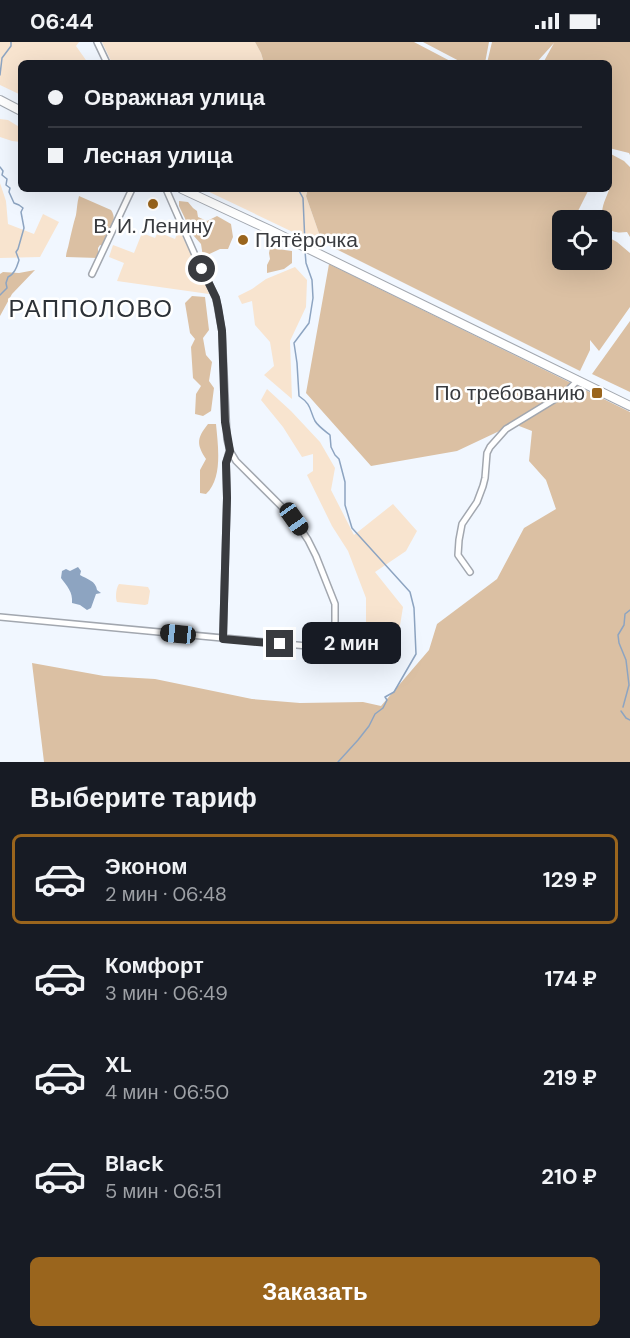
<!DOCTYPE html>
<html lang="ru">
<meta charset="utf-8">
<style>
:root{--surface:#171b24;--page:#242831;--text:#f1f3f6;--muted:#9ea1a6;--line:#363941;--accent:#9a651d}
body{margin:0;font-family:"DM Sans",sans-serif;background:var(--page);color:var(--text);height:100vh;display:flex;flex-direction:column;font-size:22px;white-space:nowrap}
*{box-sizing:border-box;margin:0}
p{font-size:20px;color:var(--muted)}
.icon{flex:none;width:33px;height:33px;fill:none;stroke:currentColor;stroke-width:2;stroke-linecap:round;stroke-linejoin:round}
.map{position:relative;height:720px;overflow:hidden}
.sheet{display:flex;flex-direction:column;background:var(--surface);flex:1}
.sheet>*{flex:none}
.banner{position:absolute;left:18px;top:18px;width:594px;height:132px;border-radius:9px;box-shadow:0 6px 24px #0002;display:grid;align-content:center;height:132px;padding:0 30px;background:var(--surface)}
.fabs{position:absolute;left:552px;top:168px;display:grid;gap:12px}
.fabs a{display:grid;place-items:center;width:60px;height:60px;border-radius:9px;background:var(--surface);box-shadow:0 6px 24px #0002;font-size:30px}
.end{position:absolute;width:27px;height:27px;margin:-14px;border:8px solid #393b3f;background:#fff;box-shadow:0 0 0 3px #fff}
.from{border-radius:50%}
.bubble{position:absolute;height:42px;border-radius:9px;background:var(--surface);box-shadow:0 6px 24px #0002;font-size:20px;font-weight:700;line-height:42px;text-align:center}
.car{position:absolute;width:18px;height:36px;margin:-18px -9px;border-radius:8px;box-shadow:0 0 4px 2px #0007;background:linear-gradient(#222 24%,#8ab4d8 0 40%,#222 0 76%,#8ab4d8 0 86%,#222 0)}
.banner b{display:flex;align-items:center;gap:21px;height:57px;font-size:22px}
.banner b+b{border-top:2px solid var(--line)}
.banner i{width:15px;height:15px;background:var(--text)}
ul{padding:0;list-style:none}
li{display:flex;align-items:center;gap:18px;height:90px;margin:0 12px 9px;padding:0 18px;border:3px solid transparent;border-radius:9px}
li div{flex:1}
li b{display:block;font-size:22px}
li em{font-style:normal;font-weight:700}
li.selected{border-color:var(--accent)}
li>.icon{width:54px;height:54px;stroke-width:1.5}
h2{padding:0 30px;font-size:27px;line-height:72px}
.cta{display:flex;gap:12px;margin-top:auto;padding:12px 30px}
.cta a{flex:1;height:69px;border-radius:9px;background:var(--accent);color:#fff;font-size:24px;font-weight:700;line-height:69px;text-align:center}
.status{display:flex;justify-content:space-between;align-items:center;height:42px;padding:0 30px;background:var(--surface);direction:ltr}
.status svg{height:16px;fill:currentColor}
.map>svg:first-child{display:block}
.green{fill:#f8e4cf}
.forest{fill:#dbc0a3}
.water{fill:#8da4c1}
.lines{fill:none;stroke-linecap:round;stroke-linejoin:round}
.stream{stroke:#8da4c1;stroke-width:1.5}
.minor-casing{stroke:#a2a7af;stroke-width:8}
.secondary-casing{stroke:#a2a7af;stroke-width:10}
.minor{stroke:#fff;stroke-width:5}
.secondary{stroke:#fff;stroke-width:8}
.route{stroke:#393b3f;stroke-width:8}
.poi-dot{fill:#9a651d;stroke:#fff;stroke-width:2}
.labels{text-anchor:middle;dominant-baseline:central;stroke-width:5;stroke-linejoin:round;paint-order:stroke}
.poi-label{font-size:21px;fill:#393b3f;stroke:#fff}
.quarter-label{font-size:24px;letter-spacing:1.5px;fill:#2c3137;stroke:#fff}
</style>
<div class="status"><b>06:44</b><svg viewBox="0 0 49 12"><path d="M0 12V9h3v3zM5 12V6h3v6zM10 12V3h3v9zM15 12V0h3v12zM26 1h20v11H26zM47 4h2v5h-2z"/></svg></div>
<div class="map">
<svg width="630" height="720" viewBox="0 0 630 720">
<rect width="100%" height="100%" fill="#f1f7ff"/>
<!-- green -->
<path class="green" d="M0 0H79L76 4 88 21H21V53L0 43Z
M102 0H255L261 11 264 21H112Z
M0 77 8 78 21 86V100L12 99 0 95Z
M0 141 6 159 8 182 34 192 43 172 59 180 40 215 0 216Z
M203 147H308L306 154 322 200 320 203Z
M179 187 205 242 209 252 117 239 124 221 109 215 113 203 134 211 142 191 155 196 158 190 175 197Z
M295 225 307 238 306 265 290 299 292 357 264 333 274 324 270 300 255 283 252 259 242 262 238 254 252 247 266 237Z
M267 347 291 369 320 400 335 426 331 448 354 493 393 462 417 489 406 509 375 530 403 565 396 608 366 601V556L348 509 332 484 307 433 313 429V412L302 415 283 385 261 358Z
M119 542 148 545 150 549 148 562 145 563 117 560C115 556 116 546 119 542Z"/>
<!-- forest -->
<path class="forest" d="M255 0H414L454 21H264L261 11Z
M423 0H489L485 21H463Z
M492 0H630V113L629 111 609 106V21H543L554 1 536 21H487Z
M609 111 624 119 630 125V195L627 190C618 191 611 191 606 183 596 168 608 156 611 141 612 136 611 131 610 126L609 125Z
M308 147H589L578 169V178H562V218H602V192L617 200 630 211V265L599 309 590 298V308L580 329 322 200 306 154Z
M79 154 111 168C118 178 110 187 105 197V199L103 204 100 203 98 206V216L66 215C66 210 68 207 69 201 71 192 73 183 76 173 77 167 77 161 79 154Z
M179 159 188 160 193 166 197 169 198 175 207 179 217 174 231 182 233 195 228 207H220L203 215 201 202 193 193 179 164Z
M270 206 292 209V221L284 227 267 231V223L270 217 269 211Z
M329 222 630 370V720H44L32 621 104 634 155 637 252 657 300 661 363 660 381 664 429 608 437 582 497 537 524 486 556 467 546 438 529 419 532 389 514 382 457 409 371 424 306 351Z
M35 228 12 252 0 274V232L3 230 19 231Z
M192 254 205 255 209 288 203 296 206 313 212 320 209 339 214 346 211 369 203 374 195 372 196 352 201 344 193 336 191 305 195 297 190 291 185 261Z
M630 279V350L592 332Z
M208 382H216C218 404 223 436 206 452L200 451V428L206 417C196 402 197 396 208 382Z"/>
<!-- water -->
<path class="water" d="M78 525 81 529 80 533C87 537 96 539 97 548L101 551 96 552 91 566 87 568 80 563 72 561C73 550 67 544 61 536L62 529 66 527 70 529Z"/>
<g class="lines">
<!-- stream -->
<path class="stream" d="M0 33 2 16 11 4V0
M0 125 3 129 2 133 7 137 6 143 10 146 9 150 14 161 19 163 23 166 21 170 24 186 18 207 16 210 19 218C17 224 15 232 8 235L6 241 7 246 0 253
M298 147 303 156 305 202
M305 209 306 221 312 238 313 256 309 281 294 301 297 321 299 354C312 363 309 367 315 379 318 384 325 389 330 393L331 405 335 413 339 417 345 440V463L352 486 410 550 414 566 416 612 394 650 385 655 387 658 383 666 375 672 369 684 358 698 338 720
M623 665 629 643 626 618 619 601 618 593 624 583 625 572 630 568
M621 669 626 676 630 678"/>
<!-- minor casing -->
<g class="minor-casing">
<path id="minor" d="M97 0 107 21
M166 147 195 213 216 256 222 289 227 397 230 409 236 419 294 477 308 498 316 514 335 562V579L333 606
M92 232 132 147
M470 530 458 513 459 498 462 482 477 460 483 444 485 436 487 411 490 405 506 387 565 351 578 338
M0 575 350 608H358L361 604
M223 597 227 456 226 421 229 410"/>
</g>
<!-- secondary casing -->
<g class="secondary-casing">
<path id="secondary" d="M0 58 21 69
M182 147 270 188 630 364"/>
</g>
<!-- minor -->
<use href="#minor" class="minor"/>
<!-- secondary -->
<use href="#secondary" class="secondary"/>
</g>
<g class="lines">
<!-- route -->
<path class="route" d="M202 227 216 256 218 265 222 289 225 380 230 409 226 421 227 456 223 597 280 602"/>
</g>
<!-- markers -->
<g class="poi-dot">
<circle cx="153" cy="162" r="6"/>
<circle cx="243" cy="198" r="6"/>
<rect x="591" y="345" width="12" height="12" rx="3"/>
</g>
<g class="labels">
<!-- poi labels -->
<g class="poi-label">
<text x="153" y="184">В. И. Ленину</text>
<text x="255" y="198" text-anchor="start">Пятёрочка</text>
<text x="585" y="351" text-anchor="end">По требованию</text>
</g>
<!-- quarter labels -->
<g class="quarter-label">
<text x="91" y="266">РАППОЛОВО</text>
</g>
</g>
</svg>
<div class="fabs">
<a><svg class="icon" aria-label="locate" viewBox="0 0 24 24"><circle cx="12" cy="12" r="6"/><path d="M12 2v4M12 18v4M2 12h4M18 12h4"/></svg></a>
</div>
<i class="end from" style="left:202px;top:227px"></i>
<i class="end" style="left:280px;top:602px"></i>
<div class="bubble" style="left:302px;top:580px;width:99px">2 мин</div>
<i class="car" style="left:294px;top:477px;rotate:145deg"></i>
<i class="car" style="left:178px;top:592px;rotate:276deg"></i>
<div class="banner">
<b><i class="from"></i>Овражная улица</b>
<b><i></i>Лесная улица</b>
</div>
</div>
<section class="sheet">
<h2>Выберите тариф</h2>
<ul>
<li class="selected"><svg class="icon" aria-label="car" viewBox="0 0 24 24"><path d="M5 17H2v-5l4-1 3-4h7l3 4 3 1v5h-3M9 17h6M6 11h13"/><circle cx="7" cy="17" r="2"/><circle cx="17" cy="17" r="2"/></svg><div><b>Эконом</b><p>2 мин · 06:48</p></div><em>129 ₽</em></li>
<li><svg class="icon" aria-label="car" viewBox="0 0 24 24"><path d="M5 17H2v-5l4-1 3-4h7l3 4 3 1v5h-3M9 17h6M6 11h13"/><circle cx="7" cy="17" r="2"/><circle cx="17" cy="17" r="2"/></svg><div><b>Комфорт</b><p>3 мин · 06:49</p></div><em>174 ₽</em></li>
<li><svg class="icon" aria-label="car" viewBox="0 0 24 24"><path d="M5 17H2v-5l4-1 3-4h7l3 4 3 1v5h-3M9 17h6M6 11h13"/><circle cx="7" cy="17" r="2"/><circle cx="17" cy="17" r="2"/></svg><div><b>XL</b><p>4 мин · 06:50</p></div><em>219 ₽</em></li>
<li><svg class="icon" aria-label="car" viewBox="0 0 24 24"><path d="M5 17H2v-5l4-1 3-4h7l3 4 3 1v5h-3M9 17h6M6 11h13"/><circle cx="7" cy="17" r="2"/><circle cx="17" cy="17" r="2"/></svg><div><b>Black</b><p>5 мин · 06:51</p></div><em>210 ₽</em></li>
</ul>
<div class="cta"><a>Заказать</a></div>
</section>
